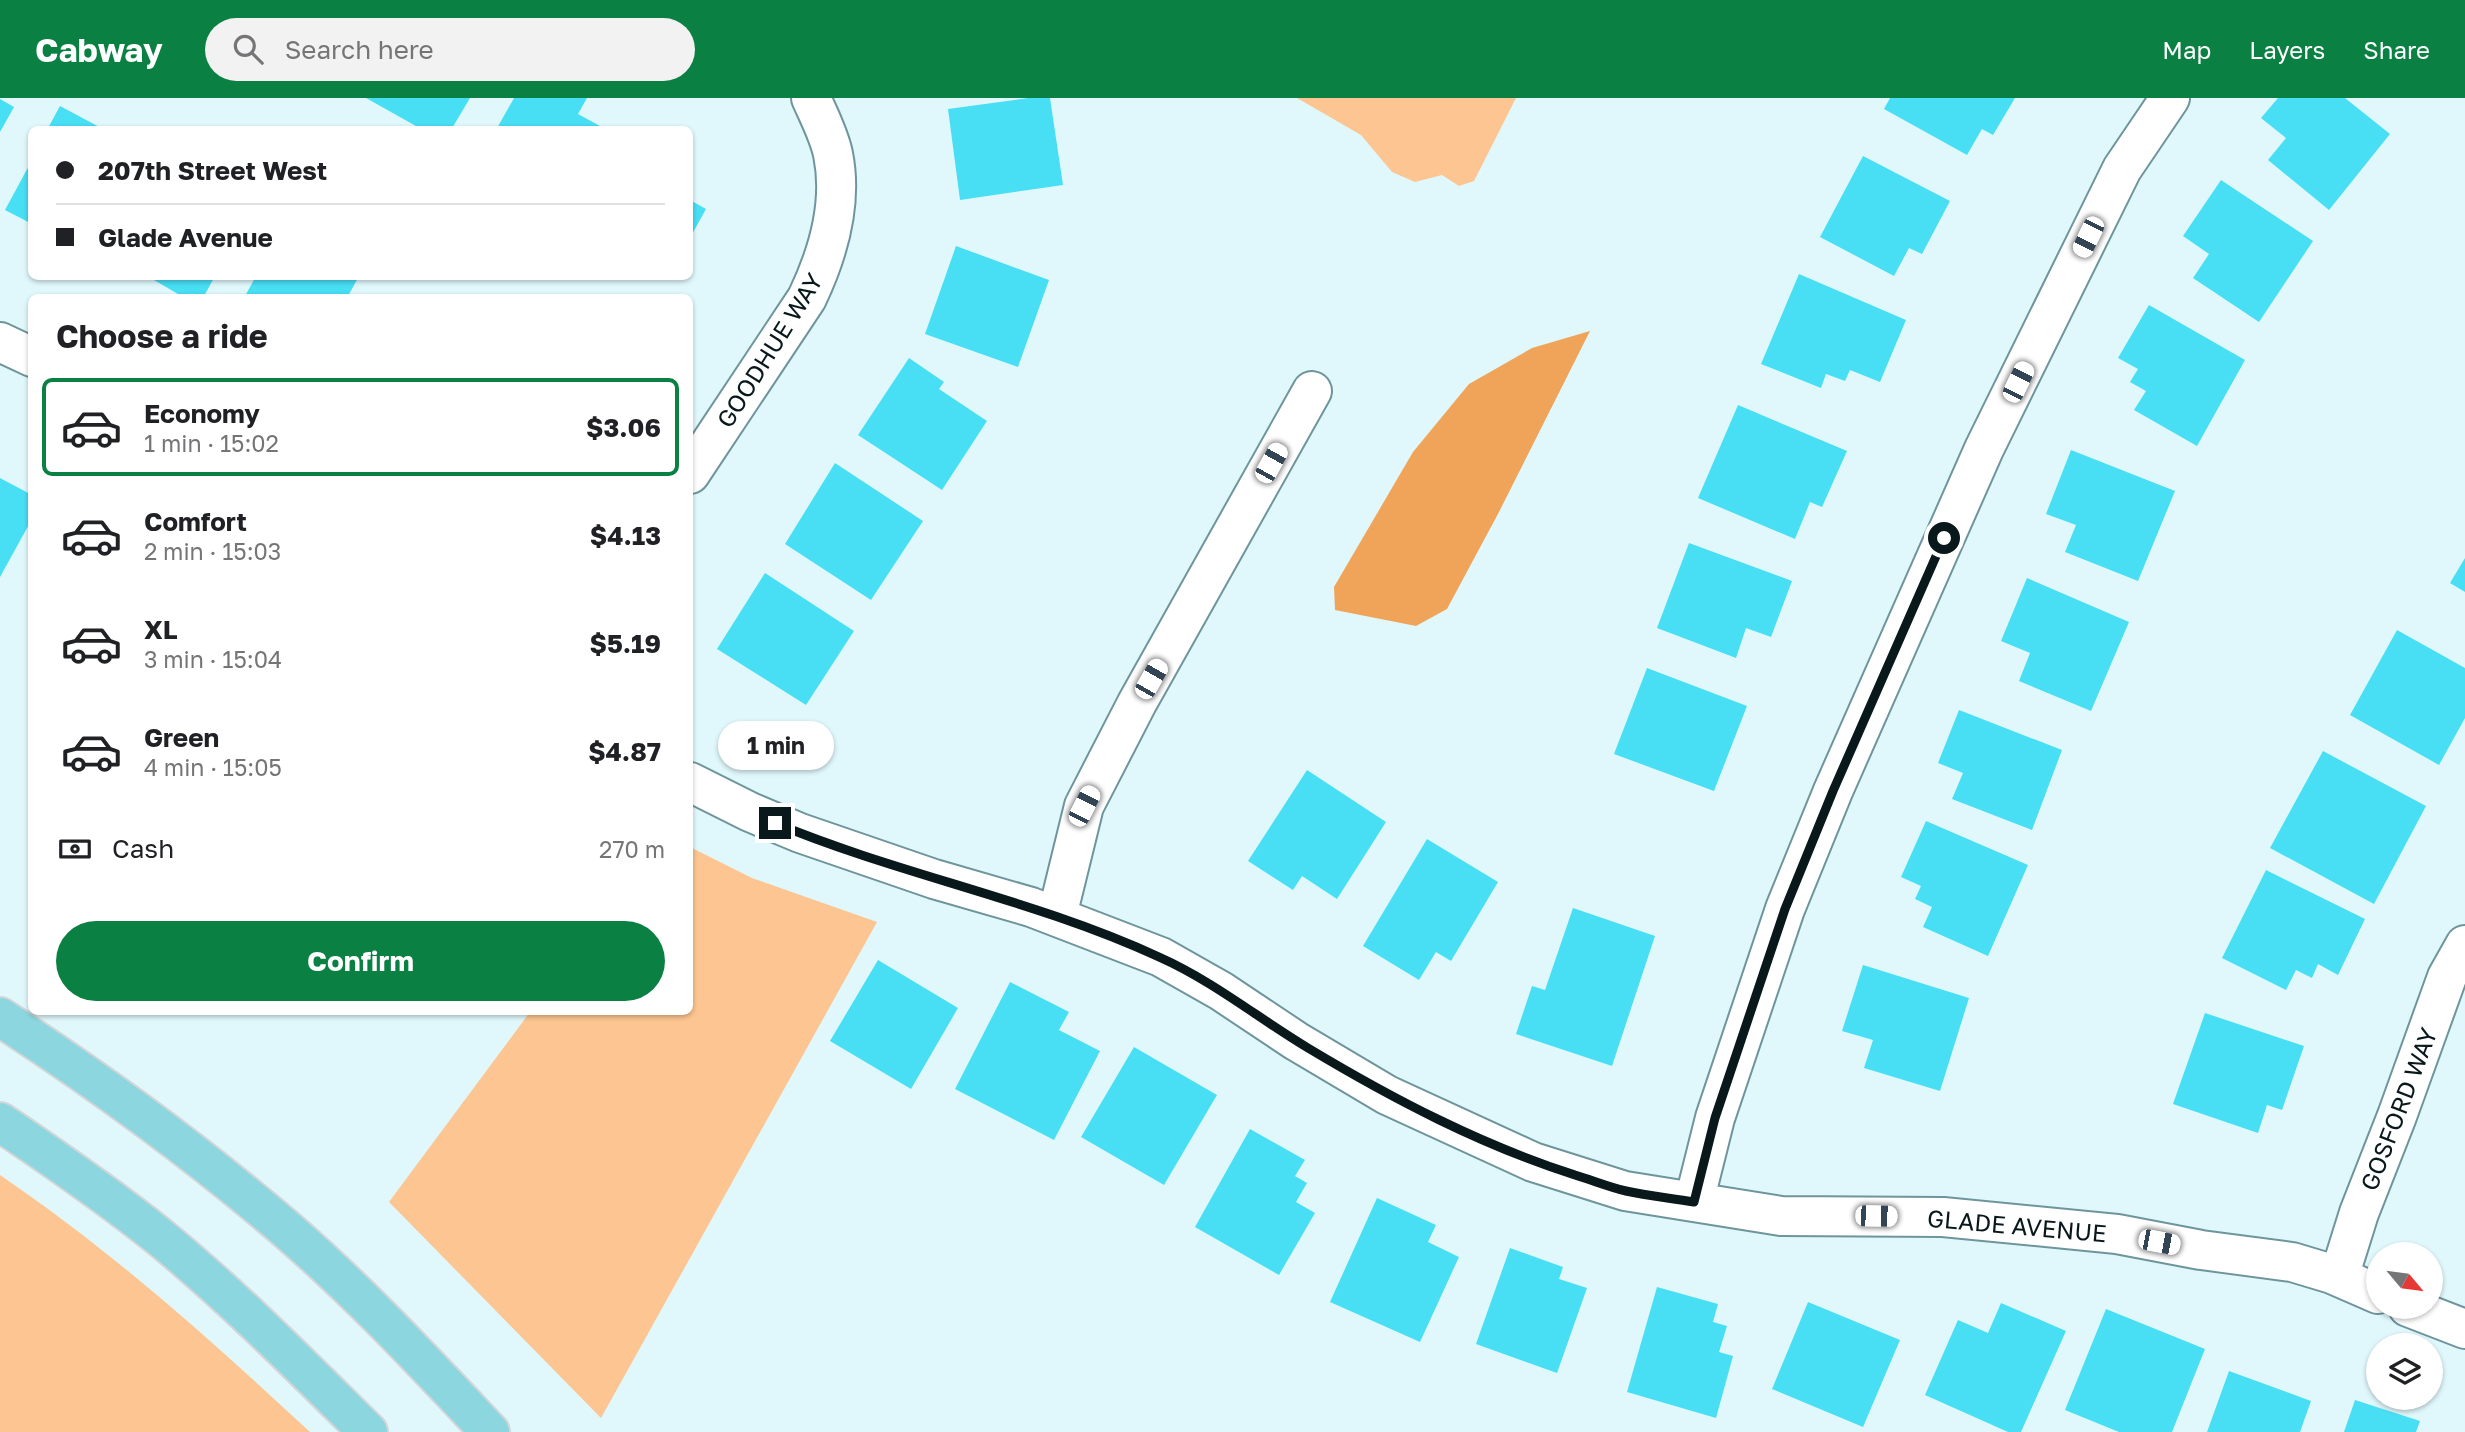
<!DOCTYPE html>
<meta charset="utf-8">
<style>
:root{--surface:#fff;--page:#f2f2f2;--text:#202124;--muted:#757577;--line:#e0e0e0;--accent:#0b8043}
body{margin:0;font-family:"Golos Text",sans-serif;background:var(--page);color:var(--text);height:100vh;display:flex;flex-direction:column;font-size:26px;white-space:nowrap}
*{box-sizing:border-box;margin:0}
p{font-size:23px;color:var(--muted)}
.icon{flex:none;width:38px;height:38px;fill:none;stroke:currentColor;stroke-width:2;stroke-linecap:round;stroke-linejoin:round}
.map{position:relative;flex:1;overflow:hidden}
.sheet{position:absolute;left:28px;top:196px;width:665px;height:721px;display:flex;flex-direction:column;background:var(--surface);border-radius:10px;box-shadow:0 2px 5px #0004}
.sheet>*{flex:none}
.top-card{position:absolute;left:28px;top:28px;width:665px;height:154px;border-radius:10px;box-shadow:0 2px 5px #0004;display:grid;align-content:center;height:154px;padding:0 28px;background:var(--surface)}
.needle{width:46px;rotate:119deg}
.buttons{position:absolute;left:2366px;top:1144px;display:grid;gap:14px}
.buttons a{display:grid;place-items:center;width:77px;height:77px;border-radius:50%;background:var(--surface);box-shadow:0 2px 5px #0004;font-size:35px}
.end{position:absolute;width:32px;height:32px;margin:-16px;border:9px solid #09181b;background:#fff;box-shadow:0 0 0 4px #fff}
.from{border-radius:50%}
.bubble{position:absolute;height:49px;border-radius:24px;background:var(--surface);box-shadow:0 2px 5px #0004;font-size:23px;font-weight:700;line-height:49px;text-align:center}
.car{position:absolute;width:21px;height:42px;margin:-21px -10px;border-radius:9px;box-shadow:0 0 5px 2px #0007;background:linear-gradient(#fff 24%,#345 0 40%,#fff 0 76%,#345 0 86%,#fff 0)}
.top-card b{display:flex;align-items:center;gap:24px;height:66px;font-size:26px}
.top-card b+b{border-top:2px solid var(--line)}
.top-card i{width:18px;height:18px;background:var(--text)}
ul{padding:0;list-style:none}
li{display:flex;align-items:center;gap:21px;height:98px;margin:0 14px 10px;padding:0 14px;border:4px solid transparent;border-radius:10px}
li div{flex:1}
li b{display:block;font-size:26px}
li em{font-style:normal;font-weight:700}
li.on{border-color:var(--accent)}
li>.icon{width:63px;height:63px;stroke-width:1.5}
h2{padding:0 28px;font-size:32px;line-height:84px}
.pay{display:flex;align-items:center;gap:18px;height:77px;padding:0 28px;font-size:26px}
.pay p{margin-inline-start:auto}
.cta{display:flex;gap:14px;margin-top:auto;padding:14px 28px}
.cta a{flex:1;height:80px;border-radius:42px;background:var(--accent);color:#fff;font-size:28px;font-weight:700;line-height:80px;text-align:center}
header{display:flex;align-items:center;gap:42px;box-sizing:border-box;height:98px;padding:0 35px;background:var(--accent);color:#fff}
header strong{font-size:33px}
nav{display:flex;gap:38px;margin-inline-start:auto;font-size:24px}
.search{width:490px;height:63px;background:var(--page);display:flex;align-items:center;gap:18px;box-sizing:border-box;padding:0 24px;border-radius:38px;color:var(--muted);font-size:26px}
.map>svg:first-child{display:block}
.green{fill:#fcc591}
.water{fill:#efa459}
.building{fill:#48dff5}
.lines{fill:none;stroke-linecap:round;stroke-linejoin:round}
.minor-casing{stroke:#6e959c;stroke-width:42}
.major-casing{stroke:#d3d5d6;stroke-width:42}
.minor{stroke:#fff;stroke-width:38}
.major{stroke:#8cd6e0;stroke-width:38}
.route{stroke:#09181b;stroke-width:9}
.labels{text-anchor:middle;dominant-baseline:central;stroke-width:7;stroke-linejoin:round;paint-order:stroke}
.street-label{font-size:24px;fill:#09181b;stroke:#fff}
</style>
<header>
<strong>Cabway</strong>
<div class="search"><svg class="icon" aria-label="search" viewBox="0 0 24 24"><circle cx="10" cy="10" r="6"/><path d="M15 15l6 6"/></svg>Search here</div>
<nav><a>Map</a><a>Layers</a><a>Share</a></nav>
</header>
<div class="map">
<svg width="2465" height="1334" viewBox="0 0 2465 1334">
<rect width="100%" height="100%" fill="#e0f8fc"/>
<!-- green -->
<path class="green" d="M1297 0H1516L1474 83 1459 88 1442 77 1415 84 1392 74 1361 37Z
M690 749 752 780 877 824 601 1320 389 1104 530 914H690Z
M0 1077C113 1154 210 1241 310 1334H0Z"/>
<!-- water -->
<path class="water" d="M1590 233 1499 414 1447 511 1416 528 1335 512 1334 489 1413 354 1469 286 1532 250Z"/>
<!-- building -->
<path class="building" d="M366 0H470L451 32H423Z
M514 0H587L578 16 600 28 598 32H496Z
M1028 0H1050L1063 87 960 102 948 11Z
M1890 0H2015L1993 37 1982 31 1967 57 1884 11Z
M2278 0H2345L2390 36 2329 112 2268 62 2286 40 2261 20Z
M0 1 14 9 0 34Z
M60 8 105 32H47Z
M1863 58 1950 103 1922 156 1909 150 1894 178 1820 139Z
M32 62V126L5 112Z
M2221 82 2313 143 2259 224 2193 180 2209 156 2183 138Z
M690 102 706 111 690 140Z
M956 148 1049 182 1018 269 925 236Z
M1799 176 1906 222 1880 284 1850 272 1845 283 1826 276 1821 290 1761 266Z
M147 178H215L203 200H185Z
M256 178H359L347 200H244Z
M2149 207 2245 262 2197 348 2134 312 2146 293 2130 284 2138 271 2118 260Z
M909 260 944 284 939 291 987 323 942 392 858 337Z
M1738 307 1847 353 1822 409 1810 404 1795 441 1698 400Z
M2071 352 2175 393 2138 483 2065 454 2076 427 2046 416Z
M835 365 923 423 871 502 785 446Z
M0 380 32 397V421L0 479Z
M1689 445 1792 483 1771 539 1746 530 1736 560 1657 530Z
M2465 460V494L2450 485Z
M765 475 854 533 806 607 717 551Z
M2027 480 2129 524 2091 613 2019 583 2030 555 2001 543Z
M2397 532 2465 570V620L2439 667 2350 617Z
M1647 570 1747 608 1714 693 1614 656Z
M1959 612 2062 652 2032 732 1952 701 1963 675 1938 665Z
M2323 653 2426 708 2374 806 2270 750Z
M1307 672 1386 724 1337 801 1302 778 1293 792 1248 763Z
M1926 723 2028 767 1988 858 1923 829 1932 809 1915 801 1921 788 1901 779Z
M1427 741 1498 784 1451 863 1436 854 1419 882 1363 848Z
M2266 772 2365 821 2338 877 2318 866 2312 880 2296 872 2286 892 2222 860Z
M1573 810 1655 838 1612 968 1516 936 1532 888 1545 892Z
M878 862 958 910 911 991 830 943Z
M1863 867 1969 900 1940 993 1864 970 1873 942 1842 933Z
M1010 884 1069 914 1059 932 1100 953 1054 1042 955 991Z
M2205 915 2304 948 2282 1012 2267 1007 2258 1035 2173 1006Z
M1134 949 1217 997 1164 1087 1081 1039Z
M1250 1031 1305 1062 1295 1078 1307 1085 1296 1104 1315 1115 1279 1177 1195 1129Z
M1377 1100 1436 1127 1428 1144 1459 1159 1420 1244 1330 1204Z
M1510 1150 1563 1169 1559 1181 1587 1190 1557 1275 1476 1246Z
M1657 1189 1718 1206 1713 1224 1727 1228 1719 1254 1733 1258 1716 1320 1627 1294Z
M1808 1204 1900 1242 1863 1329 1772 1291Z
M2001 1205 2066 1233 2021 1334H2008L1925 1297 1958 1222 1988 1235Z
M2106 1211 2205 1251 2172 1334H2119L2065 1312Z
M2229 1273 2311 1303 2300 1334H2207Z
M2355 1302 2420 1323 2416 1334H2344Z"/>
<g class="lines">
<!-- minor casing -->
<g class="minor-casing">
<path id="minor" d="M0 244 32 259
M690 376 807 200C828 156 843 105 833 56 829 37 819 18 811 0
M690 684 750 714 800 735 934 781 1031 809 1161 859 1221 893 1296 943 1387 997 1533 1064 1625 1093 1781 1118 1943 1119 2117 1136 2201 1152 2292 1164 2332 1176 2378 1196
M1057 818 1084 708 1137 605 1312 293
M1694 1104 1715 1020 1785 811 1833 693 1984 351 2122 71 2170 0
M2339 1179 2359 1115 2397 1018 2447 879 2465 847
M2408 1209 2465 1231"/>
</g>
<!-- major casing -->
<g class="major-casing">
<path id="major" d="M0 919C100 984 196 1054 286 1131 359 1194 424 1264 490 1334
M0 1024C55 1061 110 1099 161 1140 234 1200 301 1268 368 1334"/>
</g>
<!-- minor -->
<use href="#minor" class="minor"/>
<!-- major -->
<use href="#major" class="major"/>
</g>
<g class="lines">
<!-- route -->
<path class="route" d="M775 725C900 777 1036 802 1159 859 1213 883 1258 920 1308 950 1393 1001 1481 1047 1575 1077 1592 1082 1609 1089 1626 1093 1648 1098 1671 1100 1694 1104L1715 1020 1785 811 1833 693 1944 440"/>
</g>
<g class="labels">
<!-- street labels -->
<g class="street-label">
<text transform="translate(769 252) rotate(-58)">GOODHUE WAY</text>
<text transform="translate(2398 1011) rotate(-69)">GOSFORD WAY</text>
<text transform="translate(2017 1127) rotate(5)">GLADE AVENUE</text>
</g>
</g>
</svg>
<div class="buttons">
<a><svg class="needle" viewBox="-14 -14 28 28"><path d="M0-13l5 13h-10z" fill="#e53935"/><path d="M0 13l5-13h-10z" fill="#757577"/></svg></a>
<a><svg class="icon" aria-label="layers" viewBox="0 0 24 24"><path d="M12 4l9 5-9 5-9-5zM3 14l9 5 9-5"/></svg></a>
</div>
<i class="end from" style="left:1944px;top:440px"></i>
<i class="end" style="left:775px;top:725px"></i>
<div class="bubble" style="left:718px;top:623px;width:116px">1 min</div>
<i class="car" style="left:2088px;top:139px;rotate:206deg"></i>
<i class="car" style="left:2018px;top:284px;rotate:26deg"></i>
<i class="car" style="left:1271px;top:365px;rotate:29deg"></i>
<i class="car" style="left:1151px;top:581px;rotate:30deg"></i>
<i class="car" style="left:1084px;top:708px;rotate:27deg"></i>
<i class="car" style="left:1876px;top:1118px;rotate:91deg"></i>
<i class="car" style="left:2159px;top:1144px;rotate:101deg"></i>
<div class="top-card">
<b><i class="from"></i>207th Street West</b>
<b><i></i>Glade Avenue</b>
</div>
<section class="sheet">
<h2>Choose a ride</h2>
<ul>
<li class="on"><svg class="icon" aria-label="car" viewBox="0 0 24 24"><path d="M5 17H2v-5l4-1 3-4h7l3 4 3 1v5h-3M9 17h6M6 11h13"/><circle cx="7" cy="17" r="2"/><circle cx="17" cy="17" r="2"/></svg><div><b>Economy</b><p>1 min · 15:02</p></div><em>$3.06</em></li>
<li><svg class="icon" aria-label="car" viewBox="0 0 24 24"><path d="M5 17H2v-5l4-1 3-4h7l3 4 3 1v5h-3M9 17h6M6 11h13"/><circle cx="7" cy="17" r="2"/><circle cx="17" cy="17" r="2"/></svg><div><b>Comfort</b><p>2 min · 15:03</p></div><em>$4.13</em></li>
<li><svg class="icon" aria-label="car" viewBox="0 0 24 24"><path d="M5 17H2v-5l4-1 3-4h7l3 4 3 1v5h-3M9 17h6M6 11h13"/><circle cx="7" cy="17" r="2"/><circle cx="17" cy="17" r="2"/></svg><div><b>XL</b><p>3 min · 15:04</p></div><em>$5.19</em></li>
<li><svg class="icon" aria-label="car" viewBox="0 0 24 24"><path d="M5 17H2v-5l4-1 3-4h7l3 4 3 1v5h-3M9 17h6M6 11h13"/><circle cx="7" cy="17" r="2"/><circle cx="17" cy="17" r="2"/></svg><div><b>Green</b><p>4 min · 15:05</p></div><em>$4.87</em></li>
</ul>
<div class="pay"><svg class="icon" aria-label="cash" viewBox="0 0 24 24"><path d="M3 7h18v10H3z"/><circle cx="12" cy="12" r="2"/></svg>Cash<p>270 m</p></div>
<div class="cta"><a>Confirm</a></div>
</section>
</div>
